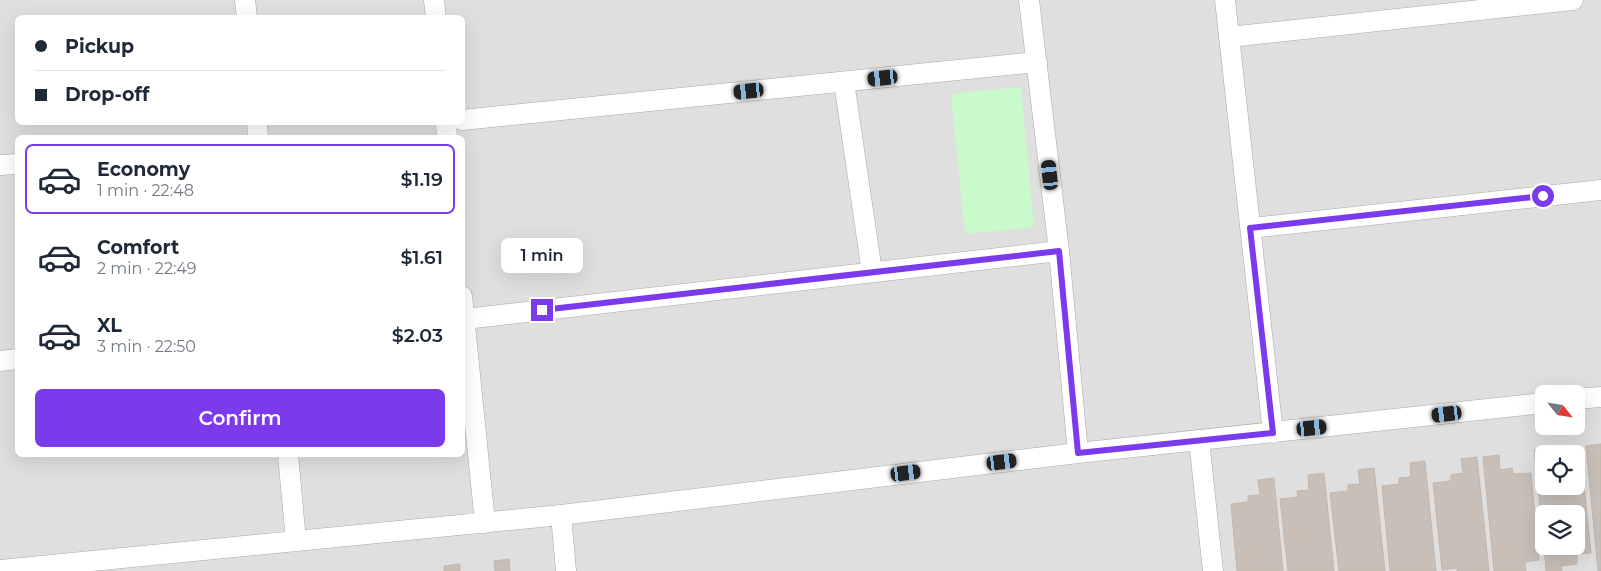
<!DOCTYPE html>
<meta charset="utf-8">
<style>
:root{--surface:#fff;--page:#f6f6f7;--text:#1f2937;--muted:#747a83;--line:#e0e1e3;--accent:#7c3aed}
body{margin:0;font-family:Montserrat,sans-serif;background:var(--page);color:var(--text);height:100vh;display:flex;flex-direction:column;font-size:19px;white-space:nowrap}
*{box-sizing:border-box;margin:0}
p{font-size:16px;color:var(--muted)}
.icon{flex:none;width:28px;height:28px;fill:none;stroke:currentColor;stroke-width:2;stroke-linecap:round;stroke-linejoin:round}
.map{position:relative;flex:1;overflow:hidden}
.drawer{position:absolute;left:15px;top:135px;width:450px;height:322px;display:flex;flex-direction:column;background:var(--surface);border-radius:8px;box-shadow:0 5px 20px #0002}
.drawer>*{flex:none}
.banner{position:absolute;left:15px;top:15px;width:450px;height:110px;border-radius:8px;box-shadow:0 5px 20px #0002;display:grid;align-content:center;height:110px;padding:0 20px;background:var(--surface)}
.needle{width:32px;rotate:120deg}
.controls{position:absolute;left:1535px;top:385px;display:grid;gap:10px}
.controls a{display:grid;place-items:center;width:50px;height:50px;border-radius:8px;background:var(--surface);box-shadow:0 5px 20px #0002;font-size:25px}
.end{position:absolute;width:22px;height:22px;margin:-11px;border:6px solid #7c3aed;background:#fff;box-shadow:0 0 0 2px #fff}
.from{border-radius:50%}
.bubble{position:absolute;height:35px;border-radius:8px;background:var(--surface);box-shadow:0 5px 20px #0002;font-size:16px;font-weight:600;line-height:35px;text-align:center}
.car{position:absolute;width:15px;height:30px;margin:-15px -8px;border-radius:6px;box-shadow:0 0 4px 1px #0007;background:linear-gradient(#222 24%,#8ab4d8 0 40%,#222 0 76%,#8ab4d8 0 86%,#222 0)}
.banner b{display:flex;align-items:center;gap:18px;height:48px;font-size:19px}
.banner b+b{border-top:1px solid var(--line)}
.banner i{width:12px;height:12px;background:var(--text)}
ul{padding:9px 0 0;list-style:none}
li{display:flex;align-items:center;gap:15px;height:70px;margin:0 10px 8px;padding:0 10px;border:2px solid transparent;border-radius:8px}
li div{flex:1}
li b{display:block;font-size:19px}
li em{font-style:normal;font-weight:600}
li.selected{border-color:var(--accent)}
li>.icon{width:45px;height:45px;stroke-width:1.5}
.cta{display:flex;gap:10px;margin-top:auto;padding:10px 20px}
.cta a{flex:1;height:58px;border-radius:8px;background:var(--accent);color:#fff;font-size:20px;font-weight:600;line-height:58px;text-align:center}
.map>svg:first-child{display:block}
.residential{fill:#e0dfdf;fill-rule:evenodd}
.park{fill:#c8facc}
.building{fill:#c7bfb8;stroke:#c4b6ab}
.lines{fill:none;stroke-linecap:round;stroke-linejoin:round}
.street-casing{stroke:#a9a9a9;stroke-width:21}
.street{stroke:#fff;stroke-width:20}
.route{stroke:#7c3aed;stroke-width:6}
</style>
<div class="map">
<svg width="1601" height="571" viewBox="0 0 1601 571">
<rect width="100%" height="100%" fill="#f2efe9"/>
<!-- residential -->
<path class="residential" d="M0 0H1601V571H0ZM18 18H462V122H18ZM18 138H462V455H18ZM1544 394H1576V426H1544ZM1544 454H1576V486H1544ZM1544 514H1576V546H1544Z"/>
<!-- park -->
<path class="park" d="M1021 87 1034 227 965 234 951 94Z"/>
<!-- building -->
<path class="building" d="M1601 444V571H1598L1586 446Z
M1550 448 1551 454H1544V486H1576V466L1582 465 1591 553 1577 554V564L1561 566 1562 571H1546L1544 546H1576V514H1544V544L1534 450Z
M1499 455 1500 470 1512 468 1513 474 1531 473 1539 560 1525 562 1526 571H1494L1483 457Z
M1477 457 1489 571H1457V568L1442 570 1433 483 1451 481V475L1463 473 1461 459Z
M1425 461 1436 571H1390L1382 486 1399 484V478L1411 477 1410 463Z
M1374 468 1385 571H1339L1330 493 1348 491V485L1360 484 1358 470Z
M1324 473 1334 571H1288L1280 499 1298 497 1297 491 1309 490 1308 475Z
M1274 478 1283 571H1237L1231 504 1248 502V496L1260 495 1258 480Z
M509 559 510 571H495L494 561Z
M460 564V571H444V566Z"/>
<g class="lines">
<!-- street casing -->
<g class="street-casing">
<path id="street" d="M245 0 247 18
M434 0 436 18
M1029 0 1059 251 1078 453
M1225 0 1273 433
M1229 37 1573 0
M844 82 872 272
M462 120 1037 62
M257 122 258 138
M446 122 447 138
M0 165 18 164
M1251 228 1601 190
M462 296 485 523
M465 319 1059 251
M0 361 18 359
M1576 399 1601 397
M1199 440 1213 571
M288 455 296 541
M561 515 566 571
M0 570 561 515 1078 453 1544 403"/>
</g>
<!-- street -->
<use href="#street" class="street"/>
</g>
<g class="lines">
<!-- route -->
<path class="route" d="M542 310 1059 251 1078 453 1273 433 1250 228 1543 196"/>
</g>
</svg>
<div class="controls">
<a><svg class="needle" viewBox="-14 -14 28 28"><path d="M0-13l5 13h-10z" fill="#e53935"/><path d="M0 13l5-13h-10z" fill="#747a83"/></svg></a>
<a><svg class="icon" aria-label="locate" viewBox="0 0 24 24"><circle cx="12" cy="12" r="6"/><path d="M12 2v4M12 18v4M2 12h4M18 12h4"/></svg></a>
<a><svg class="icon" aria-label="layers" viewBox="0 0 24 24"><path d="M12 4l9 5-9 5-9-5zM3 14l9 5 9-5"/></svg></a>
</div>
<i class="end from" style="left:1543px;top:196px"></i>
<i class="end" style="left:542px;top:310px"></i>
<div class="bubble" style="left:501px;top:238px;width:82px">1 min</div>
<i class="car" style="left:883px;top:78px;rotate:264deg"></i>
<i class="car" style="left:749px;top:91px;rotate:264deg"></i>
<i class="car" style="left:1050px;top:175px;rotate:354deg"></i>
<i class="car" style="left:1447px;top:414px;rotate:263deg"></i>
<i class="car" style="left:1312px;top:428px;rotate:84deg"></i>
<i class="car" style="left:1002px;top:462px;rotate:83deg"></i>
<i class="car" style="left:906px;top:473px;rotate:83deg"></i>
<div class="banner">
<b><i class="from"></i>Pickup</b>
<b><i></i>Drop-off</b>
</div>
<section class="drawer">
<ul>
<li class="selected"><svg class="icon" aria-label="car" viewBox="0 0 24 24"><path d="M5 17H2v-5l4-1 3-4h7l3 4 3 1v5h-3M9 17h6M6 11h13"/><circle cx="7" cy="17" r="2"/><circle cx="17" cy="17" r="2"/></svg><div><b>Economy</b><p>1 min · 22:48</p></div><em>$1.19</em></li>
<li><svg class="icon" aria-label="car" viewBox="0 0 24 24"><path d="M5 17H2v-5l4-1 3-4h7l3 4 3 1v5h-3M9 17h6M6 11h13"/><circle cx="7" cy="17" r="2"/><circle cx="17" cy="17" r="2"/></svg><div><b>Comfort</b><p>2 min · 22:49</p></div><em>$1.61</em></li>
<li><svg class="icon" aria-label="car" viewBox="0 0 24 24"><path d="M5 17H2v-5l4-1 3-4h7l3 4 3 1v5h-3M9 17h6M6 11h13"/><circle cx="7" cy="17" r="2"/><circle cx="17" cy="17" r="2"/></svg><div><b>XL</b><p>3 min · 22:50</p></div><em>$2.03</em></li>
</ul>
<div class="cta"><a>Confirm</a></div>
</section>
</div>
